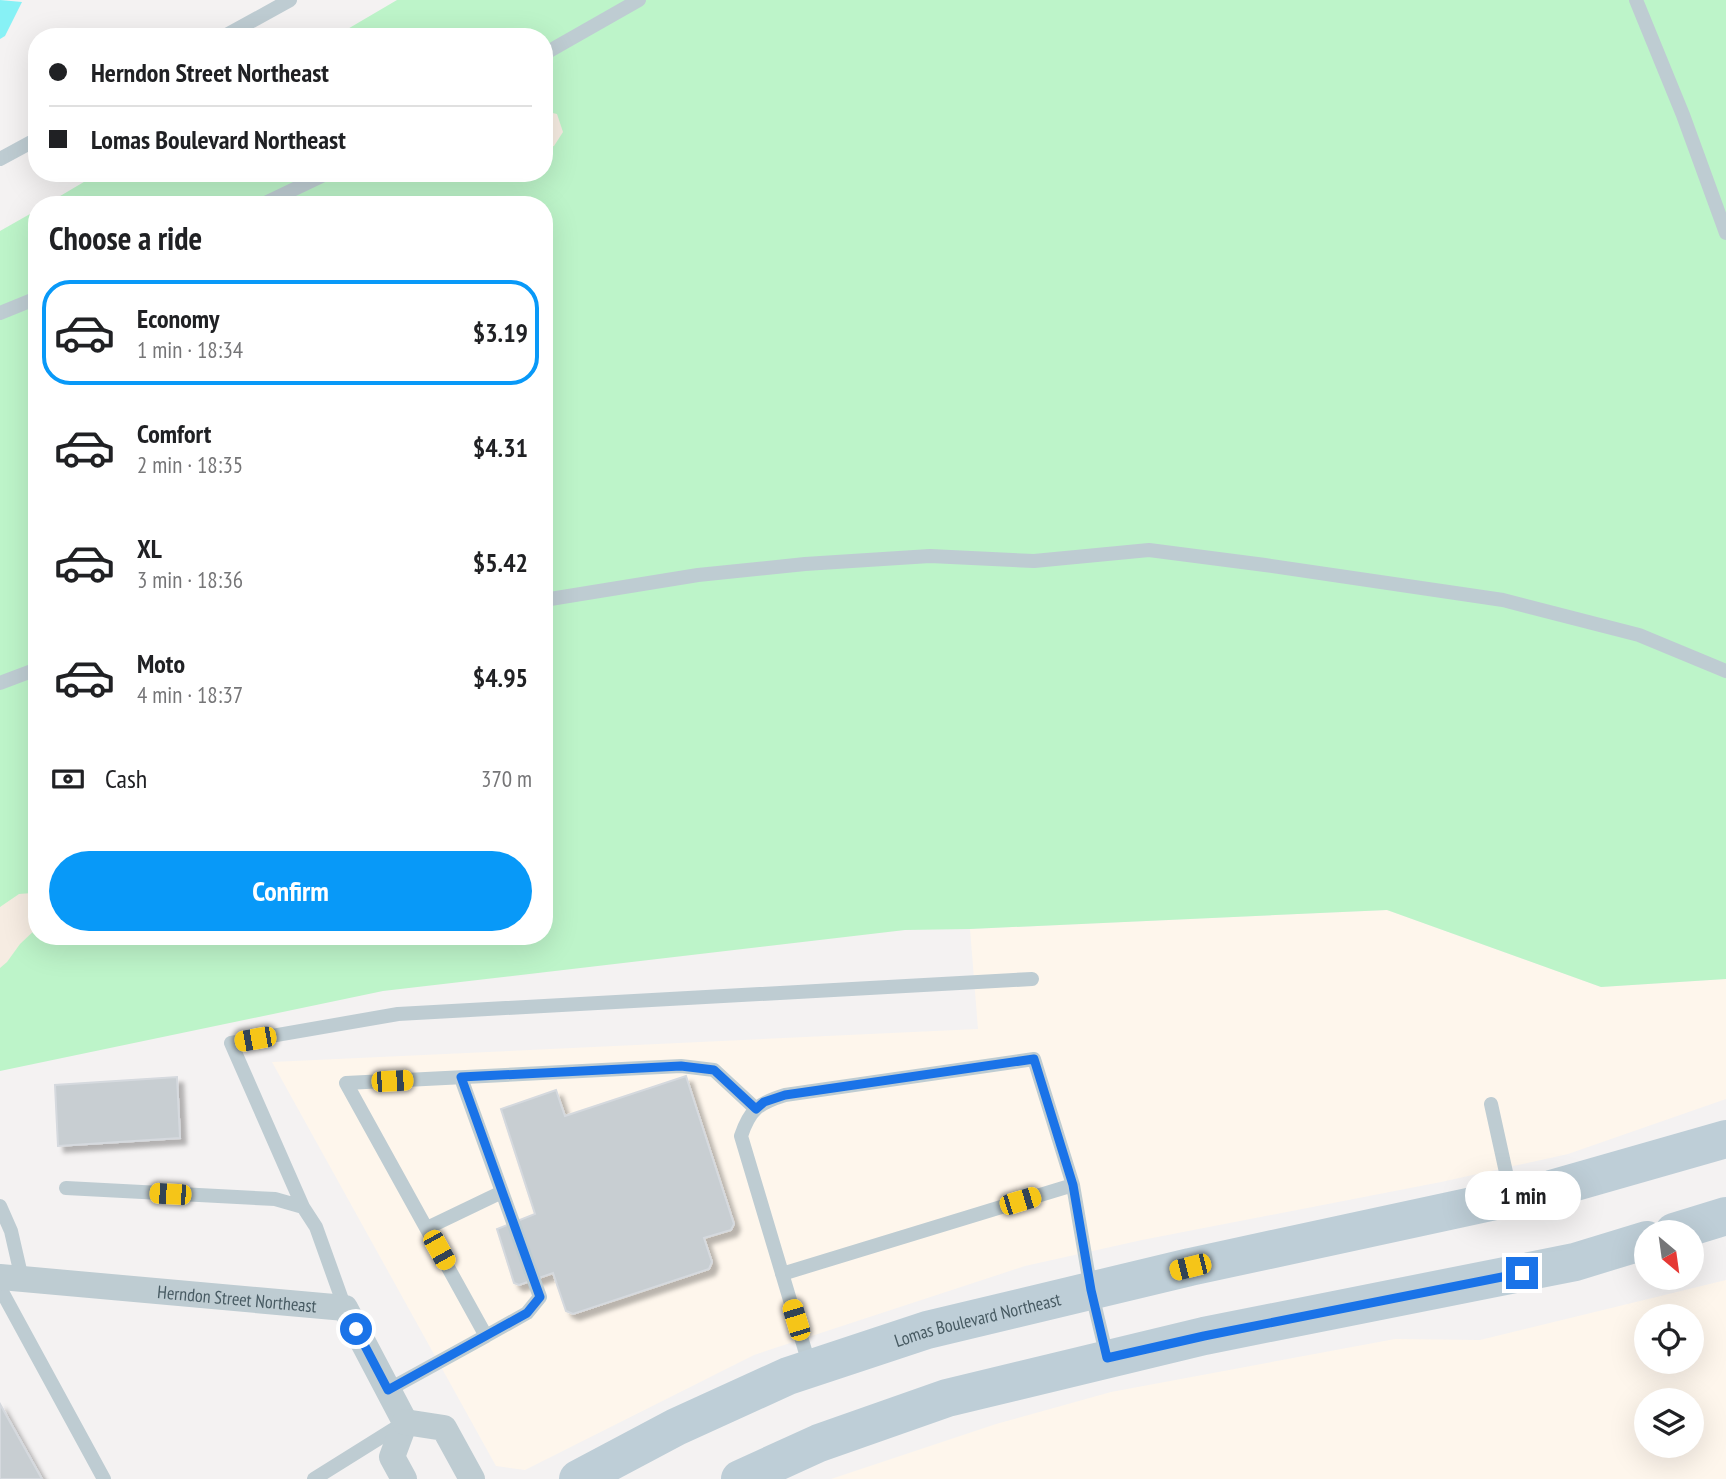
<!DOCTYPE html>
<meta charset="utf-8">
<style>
:root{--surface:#fff;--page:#f2f2f2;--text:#202124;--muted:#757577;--line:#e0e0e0;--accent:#0899f8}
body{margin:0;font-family:"PT Sans Narrow",sans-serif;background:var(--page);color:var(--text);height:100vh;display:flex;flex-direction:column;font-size:26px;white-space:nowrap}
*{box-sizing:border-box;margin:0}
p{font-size:23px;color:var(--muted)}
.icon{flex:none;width:38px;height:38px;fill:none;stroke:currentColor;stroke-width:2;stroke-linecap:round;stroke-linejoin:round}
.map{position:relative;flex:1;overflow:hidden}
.drawer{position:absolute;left:28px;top:196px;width:525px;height:749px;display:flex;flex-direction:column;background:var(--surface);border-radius:28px;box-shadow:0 7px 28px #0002}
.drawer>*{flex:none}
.top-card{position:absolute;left:28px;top:28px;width:525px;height:154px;border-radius:28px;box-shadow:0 7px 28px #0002;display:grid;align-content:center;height:154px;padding:0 21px;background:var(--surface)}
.needle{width:46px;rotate:151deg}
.fabs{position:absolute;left:1634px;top:1220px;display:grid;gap:14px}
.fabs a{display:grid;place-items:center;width:70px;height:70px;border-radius:50%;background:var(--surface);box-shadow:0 7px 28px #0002;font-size:35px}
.end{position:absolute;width:32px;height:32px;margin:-16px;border:9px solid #1a73e8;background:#fff;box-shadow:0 0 0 4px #fff}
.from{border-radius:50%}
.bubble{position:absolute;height:49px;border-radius:24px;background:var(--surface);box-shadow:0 7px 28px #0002;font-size:23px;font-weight:800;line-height:49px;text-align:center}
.car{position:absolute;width:21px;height:42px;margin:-21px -10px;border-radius:9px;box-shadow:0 0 5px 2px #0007;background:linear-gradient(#f5c518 24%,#345 0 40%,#f5c518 0 76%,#345 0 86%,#f5c518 0)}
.top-card b{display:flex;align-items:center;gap:24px;height:66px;font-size:26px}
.top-card b+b{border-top:2px solid var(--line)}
.top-card i{width:18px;height:18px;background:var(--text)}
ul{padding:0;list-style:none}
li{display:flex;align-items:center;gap:21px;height:105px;margin:0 14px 10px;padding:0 7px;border:4px solid transparent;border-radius:28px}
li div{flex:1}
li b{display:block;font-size:26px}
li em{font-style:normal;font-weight:800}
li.active{border-color:var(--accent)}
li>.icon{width:63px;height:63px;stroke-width:1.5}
h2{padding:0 21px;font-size:32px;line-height:84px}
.pay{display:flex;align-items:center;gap:18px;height:77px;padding:0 21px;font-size:26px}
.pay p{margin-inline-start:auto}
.action{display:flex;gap:14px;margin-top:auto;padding:14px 21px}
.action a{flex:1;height:80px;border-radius:42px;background:var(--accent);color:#fff;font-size:28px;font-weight:800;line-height:80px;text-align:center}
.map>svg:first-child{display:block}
.commercial{fill:#fef6ec;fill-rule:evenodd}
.green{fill:#bdf4c9}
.sand{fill:#f6ece2}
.water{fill:#87f1f5}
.building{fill:#c8ced2;stroke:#d5d9de;stroke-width:2;filter:url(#shadow)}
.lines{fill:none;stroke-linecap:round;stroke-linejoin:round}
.service{stroke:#beccd2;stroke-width:14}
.minor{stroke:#beccd2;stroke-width:26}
.secondary{stroke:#beced7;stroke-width:38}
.route{stroke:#1a73e8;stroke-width:9}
.labels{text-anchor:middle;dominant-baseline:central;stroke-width:5;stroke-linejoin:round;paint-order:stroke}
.street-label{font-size:18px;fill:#475a62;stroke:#fff}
</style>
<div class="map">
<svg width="1726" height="1479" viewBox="0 0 1726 1479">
<defs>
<filter id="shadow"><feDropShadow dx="6" dy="6" stdDeviation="2" flood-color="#0004"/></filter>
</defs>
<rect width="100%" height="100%" fill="#f4f2f2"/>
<!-- commercial -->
<path class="commercial" d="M1387 910 1601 987 1726 979V1099L1568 1154 1441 1182 1142 1240 1025 1266 754 1355 525 1470 496 1466 272 1062 978 1029 970 929Z
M1726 1280V1479H831L996 1424 1111 1392 1395 1339 1480 1340ZM1647 1316H1692V1362H1647ZM1647 1400H1692V1446H1647Z"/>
<!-- green -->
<path class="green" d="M397 0H1726V979L1601 987 1387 910 970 929 905 930 383 991 0 1071V231L37 210V936H544V205H45L99 173H544V37H334Z"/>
<!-- sand -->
<path class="sand" d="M544 111 557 114 563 132 554 146 544 149Z
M32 893 37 895V928L20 944 7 962 0 968V907L19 894Z"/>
<!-- water -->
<path class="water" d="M0 0 22 2 5 36 0 39Z"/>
<!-- building -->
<path class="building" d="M686 1076 734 1224 731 1230 704 1238 712 1262 709 1269 573 1314 566 1311 553 1273 519 1285 514 1283 497 1229 535 1214 501 1109 556 1090 565 1116Z
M177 1077 180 1138 58 1146 55 1085Z
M0 1404 42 1479H0Z"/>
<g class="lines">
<!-- service -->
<path class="service" d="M1636 0 1683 115 1726 233
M223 37 290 0
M544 54 639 0
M0 159 37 139
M261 205 328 173
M0 313 37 298
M544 600 698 575 805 564 930 556 1034 561 1149 550 1265 565 1503 600 1639 635 1726 671
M0 683 37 669
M461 1078 540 1297 527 1313 486 1336
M1491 1104 1511 1195
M66 1188 275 1199 303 1207 316 1227 345 1308
M0 1206 11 1231 22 1279
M303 1207 231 1043 398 1014 1032 979
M427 1228 502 1192
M782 1274 1073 1185
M0 1288 104 1479
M810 1367 741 1136C750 1109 759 1103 785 1095L1034 1059 1073 1185 1091 1290 1107 1357
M388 1390 486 1336 346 1083 681 1066 714 1070 756 1109
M314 1479 402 1424"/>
<!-- minor -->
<g class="minor">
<path id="s1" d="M0 1277 345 1308 405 1422 392 1457 404 1479"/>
<path d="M405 1422 444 1428 472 1479"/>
</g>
<!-- secondary -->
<g class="secondary">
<path d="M1674 1232 1726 1216"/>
<path id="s2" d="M578 1479 676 1427 788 1376 927 1330 1190 1267 1551 1189 1726 1139"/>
<path d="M740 1479 819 1443 947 1398 1204 1336 1575 1262 1647 1240"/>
</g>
</g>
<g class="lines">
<!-- route -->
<path class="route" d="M356 1329 388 1390 527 1313 540 1297 461 1077 681 1066 714 1070 756 1109 764 1102 785 1095 1034 1059 1073 1185 1091 1290 1107 1358 1204 1336 1522 1273"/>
</g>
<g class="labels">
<!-- street labels -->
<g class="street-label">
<text stroke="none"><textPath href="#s1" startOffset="238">Herndon Street Northeast</textPath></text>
<text stroke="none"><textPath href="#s2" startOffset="432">Lomas Boulevard Northeast</textPath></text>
</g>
</g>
</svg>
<div class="fabs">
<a><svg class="needle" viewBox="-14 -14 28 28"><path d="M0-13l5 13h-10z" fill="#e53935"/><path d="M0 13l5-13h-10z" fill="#757577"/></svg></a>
<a><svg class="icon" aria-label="locate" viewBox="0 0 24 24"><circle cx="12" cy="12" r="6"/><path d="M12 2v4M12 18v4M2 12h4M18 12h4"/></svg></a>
<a><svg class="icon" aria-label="layers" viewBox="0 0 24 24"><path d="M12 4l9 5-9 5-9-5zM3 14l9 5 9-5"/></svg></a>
</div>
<i class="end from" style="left:356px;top:1329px"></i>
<i class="end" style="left:1522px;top:1273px"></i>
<div class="bubble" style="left:1465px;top:1171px;width:116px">1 min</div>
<i class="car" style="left:255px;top:1039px;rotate:260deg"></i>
<i class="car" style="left:392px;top:1081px;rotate:87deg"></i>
<i class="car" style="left:170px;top:1194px;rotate:273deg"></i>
<i class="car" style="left:1020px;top:1201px;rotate:73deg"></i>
<i class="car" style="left:439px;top:1250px;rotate:151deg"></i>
<i class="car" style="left:1190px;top:1267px;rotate:256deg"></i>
<i class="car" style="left:796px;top:1320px;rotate:343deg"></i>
<div class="top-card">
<b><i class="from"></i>Herndon Street Northeast</b>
<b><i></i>Lomas Boulevard Northeast</b>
</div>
<section class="drawer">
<h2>Choose a ride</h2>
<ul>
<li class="active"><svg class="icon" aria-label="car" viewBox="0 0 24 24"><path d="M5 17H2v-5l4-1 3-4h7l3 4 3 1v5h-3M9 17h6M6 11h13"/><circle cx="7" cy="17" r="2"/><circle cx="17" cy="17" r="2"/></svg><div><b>Economy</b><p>1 min · 18:34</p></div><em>$3.19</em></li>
<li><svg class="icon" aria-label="car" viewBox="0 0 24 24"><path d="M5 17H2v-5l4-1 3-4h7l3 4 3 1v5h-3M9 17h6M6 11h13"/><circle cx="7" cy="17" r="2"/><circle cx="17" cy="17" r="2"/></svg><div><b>Comfort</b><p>2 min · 18:35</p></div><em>$4.31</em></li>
<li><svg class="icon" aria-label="car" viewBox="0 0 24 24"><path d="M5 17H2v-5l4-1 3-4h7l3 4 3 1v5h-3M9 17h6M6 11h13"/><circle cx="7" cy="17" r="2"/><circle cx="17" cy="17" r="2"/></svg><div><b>XL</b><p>3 min · 18:36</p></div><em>$5.42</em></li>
<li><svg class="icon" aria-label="car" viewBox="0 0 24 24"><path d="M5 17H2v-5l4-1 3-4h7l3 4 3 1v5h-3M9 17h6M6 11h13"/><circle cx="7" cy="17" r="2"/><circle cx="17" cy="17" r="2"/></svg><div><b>Moto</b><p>4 min · 18:37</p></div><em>$4.95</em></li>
</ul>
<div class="pay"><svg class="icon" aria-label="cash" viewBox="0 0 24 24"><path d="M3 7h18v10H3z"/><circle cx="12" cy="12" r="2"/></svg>Cash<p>370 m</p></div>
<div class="action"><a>Confirm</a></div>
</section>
</div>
